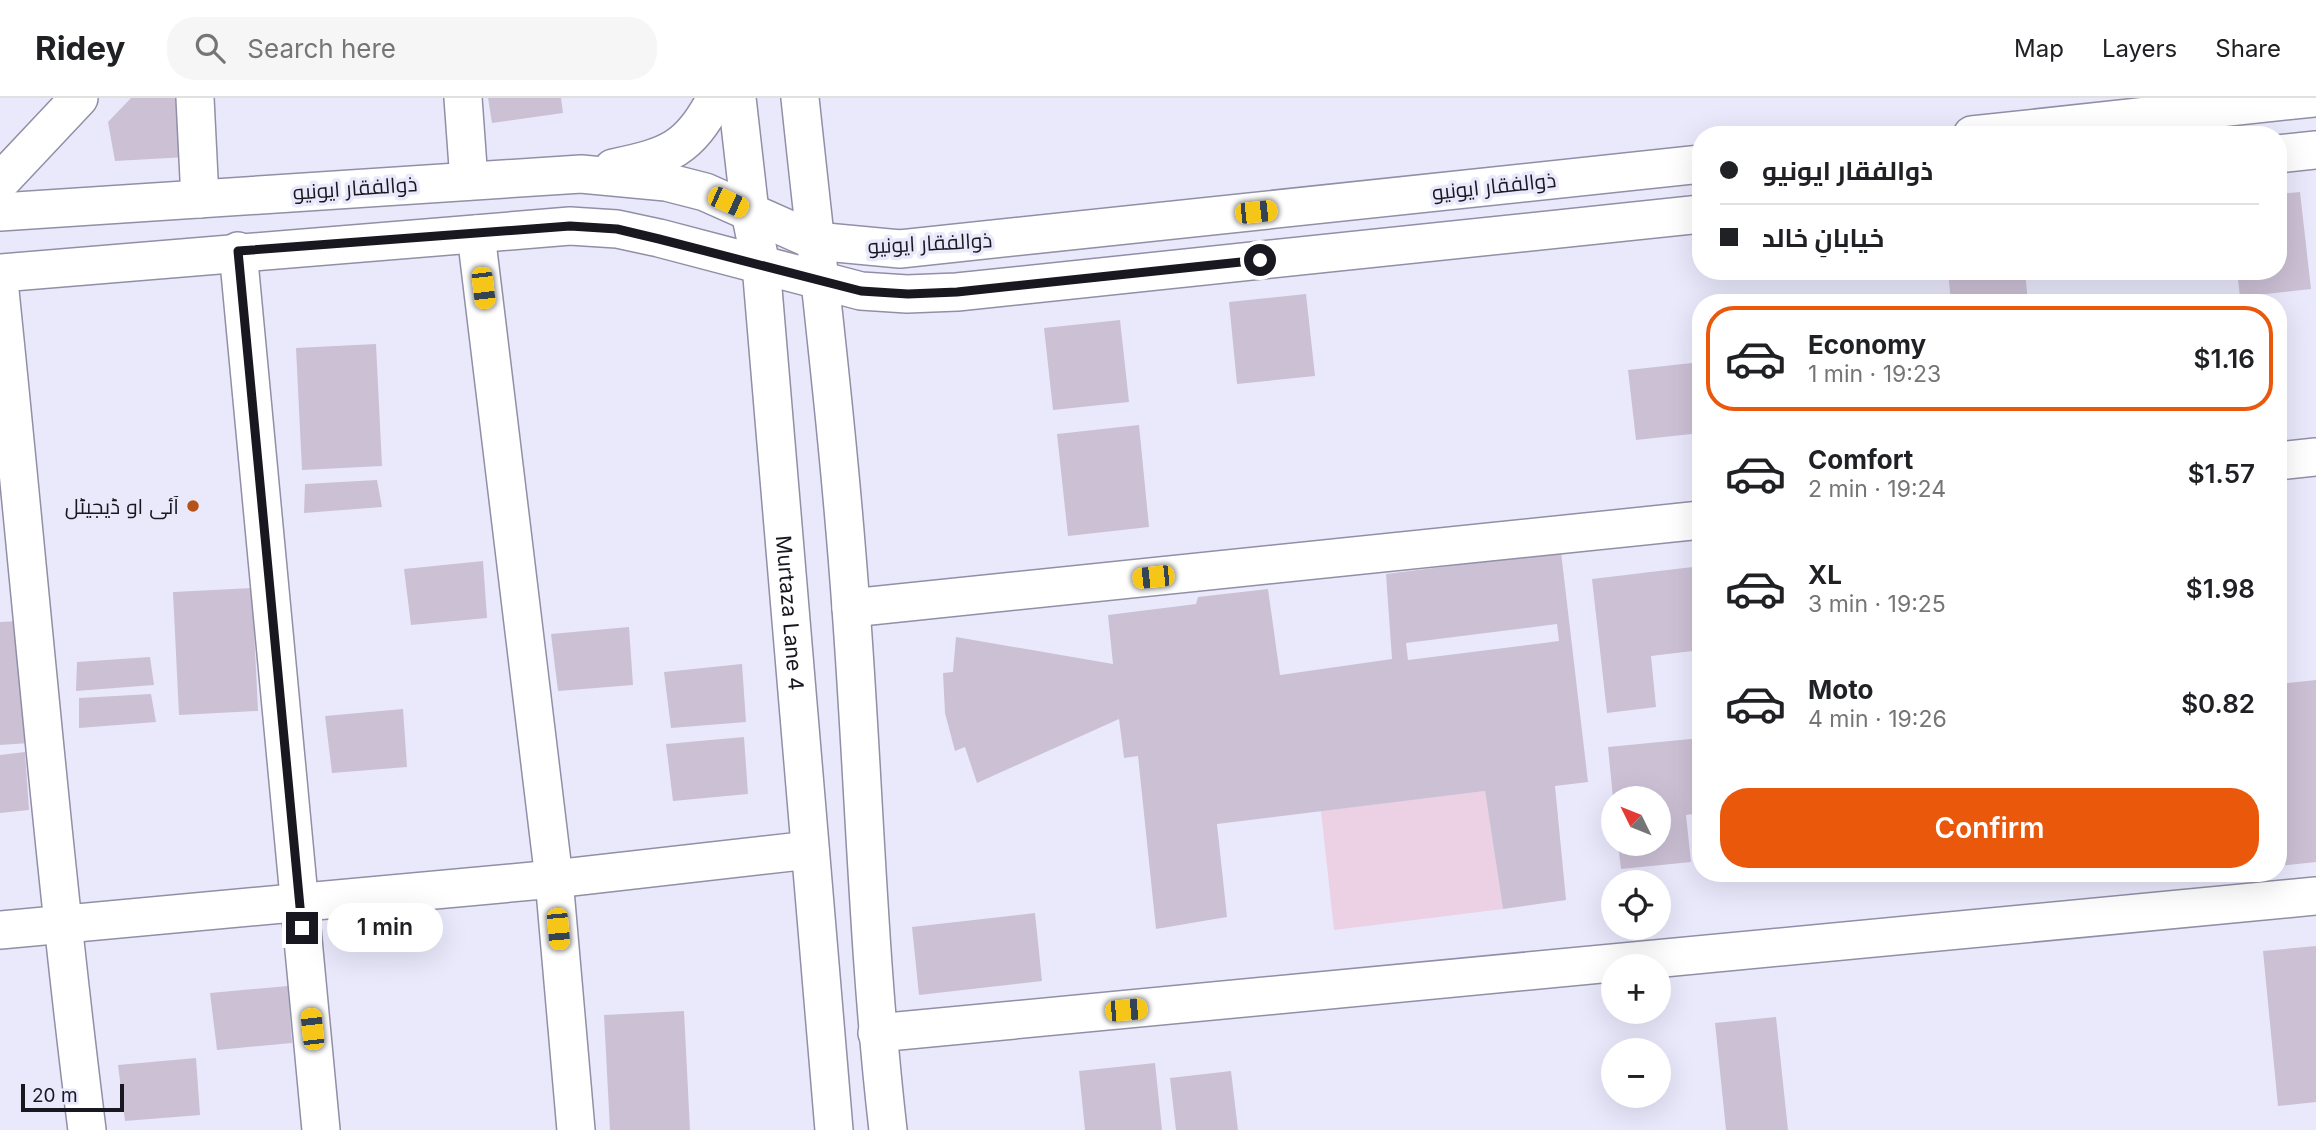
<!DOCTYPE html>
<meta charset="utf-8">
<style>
:root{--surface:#fff;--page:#f6f6f6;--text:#202124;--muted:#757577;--line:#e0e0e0;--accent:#ea580c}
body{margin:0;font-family:Inter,Cairo,sans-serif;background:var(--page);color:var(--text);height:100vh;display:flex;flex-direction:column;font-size:26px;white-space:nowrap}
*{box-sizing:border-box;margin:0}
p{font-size:23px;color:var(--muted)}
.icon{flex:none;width:38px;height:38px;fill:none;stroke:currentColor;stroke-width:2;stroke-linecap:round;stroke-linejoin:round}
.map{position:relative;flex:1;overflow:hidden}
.panel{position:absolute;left:1692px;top:196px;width:595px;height:588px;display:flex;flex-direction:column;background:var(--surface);border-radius:28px;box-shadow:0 7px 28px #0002}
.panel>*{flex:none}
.banner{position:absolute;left:1692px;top:28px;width:595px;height:154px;border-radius:28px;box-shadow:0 7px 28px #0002;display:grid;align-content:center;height:154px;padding:0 28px;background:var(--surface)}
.needle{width:46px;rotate:313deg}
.buttons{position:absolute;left:1601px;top:688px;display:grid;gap:14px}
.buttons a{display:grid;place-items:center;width:70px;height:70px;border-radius:50%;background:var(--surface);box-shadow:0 7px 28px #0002;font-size:35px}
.scale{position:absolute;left:21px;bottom:18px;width:103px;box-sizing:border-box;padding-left:7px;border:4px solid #191821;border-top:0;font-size:19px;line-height:24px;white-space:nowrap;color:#191821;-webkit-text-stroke:5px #eae9fc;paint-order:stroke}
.end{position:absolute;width:32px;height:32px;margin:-16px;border:9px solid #191821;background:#fff;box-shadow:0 0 0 4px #fff}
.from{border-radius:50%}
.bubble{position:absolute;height:49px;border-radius:24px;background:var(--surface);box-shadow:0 7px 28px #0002;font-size:23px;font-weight:600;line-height:49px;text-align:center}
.car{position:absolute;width:21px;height:42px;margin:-21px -10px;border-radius:9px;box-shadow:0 0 5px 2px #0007;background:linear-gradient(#f5c518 24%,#345 0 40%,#f5c518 0 76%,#345 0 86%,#f5c518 0)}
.banner b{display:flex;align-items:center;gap:24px;height:66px;font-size:26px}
.banner b+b{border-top:2px solid var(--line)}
.banner i{width:18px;height:18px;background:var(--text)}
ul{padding:12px 0 0;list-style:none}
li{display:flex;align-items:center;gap:21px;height:105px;margin:0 14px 10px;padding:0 14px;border:4px solid transparent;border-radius:28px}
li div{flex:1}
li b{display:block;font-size:26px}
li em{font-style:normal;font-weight:600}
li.selected{border-color:var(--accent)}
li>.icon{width:63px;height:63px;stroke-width:1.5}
.cta{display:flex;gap:14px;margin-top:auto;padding:14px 28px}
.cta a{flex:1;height:80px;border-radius:28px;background:var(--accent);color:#fff;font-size:28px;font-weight:600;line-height:80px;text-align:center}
header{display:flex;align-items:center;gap:42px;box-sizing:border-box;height:98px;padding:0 35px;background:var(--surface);border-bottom:2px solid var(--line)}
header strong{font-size:33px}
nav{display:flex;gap:38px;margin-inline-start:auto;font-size:24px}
.search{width:490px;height:63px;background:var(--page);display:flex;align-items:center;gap:18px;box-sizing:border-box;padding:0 24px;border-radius:28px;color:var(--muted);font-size:26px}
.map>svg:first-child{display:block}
.green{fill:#ecd0e4}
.building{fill:#ccc0d5;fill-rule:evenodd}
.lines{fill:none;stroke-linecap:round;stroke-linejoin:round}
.minor-casing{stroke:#908fa5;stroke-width:40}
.minor{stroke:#fff;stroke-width:37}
.route{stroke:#191821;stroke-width:9}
.poi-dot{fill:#b55218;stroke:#eae9fc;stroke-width:2.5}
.labels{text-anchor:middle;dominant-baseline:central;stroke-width:7;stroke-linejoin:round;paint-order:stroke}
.street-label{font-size:21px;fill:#191821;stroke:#eae9fc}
.poi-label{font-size:21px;fill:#191821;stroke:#eae9fc;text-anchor:end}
</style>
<header>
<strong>Ridey</strong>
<div class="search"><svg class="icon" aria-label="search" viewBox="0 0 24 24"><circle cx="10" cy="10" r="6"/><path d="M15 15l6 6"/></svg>Search here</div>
<nav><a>Map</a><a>Layers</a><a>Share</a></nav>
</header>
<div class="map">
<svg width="2316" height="1032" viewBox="0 0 2316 1032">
<rect width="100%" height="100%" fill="#eae9fc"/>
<!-- green -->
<path class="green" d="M1485 693 1503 811 1334 832 1321 713Z"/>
<!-- building -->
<path class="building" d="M131 0H180L187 59 115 63 108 24Z
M488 0H561L563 15 492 25Z
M2300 94 2311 191 2240 199 2237 173H2278V96Z
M1948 173H2025L2028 205H1951Z
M1306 196 1315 278 1237 286 1229 204Z
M1120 222 1129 304 1053 312 1044 230Z
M376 246 382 368 302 372 296 250Z
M1701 264V335L1636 342 1628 272Z
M1139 327 1149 429 1068 438 1057 336Z
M377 382 382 409 304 415 305 386Z
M1561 454 1588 684 1555 688 1566 802 1503 811 1485 693 1217 726 1227 819 1156 831 1138 658 1124 660 1119 621 977 685 965 649 955 653 945 615 943 575 953 574 956 539 1113 566 1108 517 1196 506 1198 499 1268 491 1280 577 1392 561 1386 476ZM1557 526 1559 543 1408 562 1406 545Z
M483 463 487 520 411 527 404 471Z
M1701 468V552L1651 558 1656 609 1607 615 1592 481Z
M252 490 258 613 179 617 173 494Z
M23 523 29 645 0 647V524Z
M629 529 633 587 558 593 551 536Z
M150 559 154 587 76 593 77 564Z
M742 566 746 624 671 630 664 574Z
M2316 582V764L2278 768V586Z
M151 596 156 624 79 630V600Z
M403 611 407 669 332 675 325 618Z
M744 639 748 696 673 703 666 646Z
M1701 640V715L1686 717 1691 764 1621 771 1618 746H1659V700H1613L1608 649Z
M25 654 29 712 0 715V657Z
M1035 815 1042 883 919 897 912 829Z
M2316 848V1004L2278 1008 2263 853Z
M288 888 292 945 217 952 210 895Z
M684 913 690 1032H610L604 917Z
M1776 919 1788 1032H1726L1715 925Z
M196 960 200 1017 125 1023 118 967Z
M1155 965 1162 1032H1085L1079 973Z
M1231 973 1238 1032H1176L1170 980Z"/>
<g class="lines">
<!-- minor casing -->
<g class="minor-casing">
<g id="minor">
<path d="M195 0 200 101"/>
<path d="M463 0 469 83"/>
<path id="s1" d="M737 0 750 114 761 167 834 1032"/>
<path d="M800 0C818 170 839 340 851 510 864 684 868 859 888 1032"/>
<path d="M1972 37 2313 0"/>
<path d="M2278 56 2316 52"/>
<path d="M613 70C670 58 688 52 716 0"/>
<path d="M0 84 79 0"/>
<path d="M0 114 581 76 666 84 705 94 815 143 900 151 1701 66"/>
<path d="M476 136 554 781 576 1032"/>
<path d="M238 153 321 1032"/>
<path d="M0 175 570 128 617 131 659 140 861 193 907 196 957 194 1701 116"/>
<path d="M0 193C29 473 52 753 87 1032"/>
<path d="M2278 363 2316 359"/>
<path d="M851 510 1701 422"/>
<path d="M0 832 554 781 810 752"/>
<path d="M877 935 2316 798"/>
</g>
</g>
<!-- minor -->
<use href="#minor" class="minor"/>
</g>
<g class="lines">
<!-- route -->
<path class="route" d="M302 830 238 153 570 128 617 131 659 141 861 193 908 196 957 194 1260 162"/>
</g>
<!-- markers -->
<circle class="poi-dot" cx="193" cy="408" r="7"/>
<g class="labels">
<!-- street labels -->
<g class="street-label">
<text transform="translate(1494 88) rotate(-6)">ذوالفقار ایونیو</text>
<text transform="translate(355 90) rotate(-4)">ذوالفقار ایونیو</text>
<text transform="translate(930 145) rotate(-3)">ذوالفقار ایونیو</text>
<text stroke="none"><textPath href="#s1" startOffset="518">Murtaza Lane 4</textPath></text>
</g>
<!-- poi labels -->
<g class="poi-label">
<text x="179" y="408">آئی او ڈیجیٹل</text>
</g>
</g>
</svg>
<div class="buttons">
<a><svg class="needle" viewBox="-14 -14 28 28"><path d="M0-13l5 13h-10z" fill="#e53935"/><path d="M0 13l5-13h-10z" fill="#757577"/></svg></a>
<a><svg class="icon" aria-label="locate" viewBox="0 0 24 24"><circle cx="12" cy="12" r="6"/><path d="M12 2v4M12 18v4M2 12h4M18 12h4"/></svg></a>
<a>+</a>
<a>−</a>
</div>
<div class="scale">20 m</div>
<i class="end from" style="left:1260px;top:162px"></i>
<i class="end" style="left:302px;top:830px"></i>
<div class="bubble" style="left:327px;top:805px;width:116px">1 min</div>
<i class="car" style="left:728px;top:104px;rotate:114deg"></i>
<i class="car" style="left:1256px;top:114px;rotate:84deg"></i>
<i class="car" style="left:483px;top:190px;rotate:173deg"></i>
<i class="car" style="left:1153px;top:479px;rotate:264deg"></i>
<i class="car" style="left:558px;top:831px;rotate:175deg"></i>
<i class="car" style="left:1126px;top:912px;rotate:85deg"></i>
<i class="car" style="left:312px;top:931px;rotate:354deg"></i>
<div class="banner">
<b><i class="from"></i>ذوالفقار ایونیو</b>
<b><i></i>خیابانِ خالد</b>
</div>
<section class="panel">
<ul>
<li class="selected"><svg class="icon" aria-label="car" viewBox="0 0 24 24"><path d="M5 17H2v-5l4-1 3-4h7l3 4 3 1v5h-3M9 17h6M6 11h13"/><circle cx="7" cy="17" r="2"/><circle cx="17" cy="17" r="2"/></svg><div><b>Economy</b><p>1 min · 19:23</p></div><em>$1.16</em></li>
<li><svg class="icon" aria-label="car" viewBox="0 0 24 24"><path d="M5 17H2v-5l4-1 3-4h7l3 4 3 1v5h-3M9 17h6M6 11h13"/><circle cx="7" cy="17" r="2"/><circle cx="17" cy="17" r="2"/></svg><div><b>Comfort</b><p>2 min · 19:24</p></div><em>$1.57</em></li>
<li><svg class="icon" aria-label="car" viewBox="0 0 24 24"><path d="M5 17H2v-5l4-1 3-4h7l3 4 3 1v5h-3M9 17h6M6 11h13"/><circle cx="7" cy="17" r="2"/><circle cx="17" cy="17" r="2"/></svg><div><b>XL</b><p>3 min · 19:25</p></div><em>$1.98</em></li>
<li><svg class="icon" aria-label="car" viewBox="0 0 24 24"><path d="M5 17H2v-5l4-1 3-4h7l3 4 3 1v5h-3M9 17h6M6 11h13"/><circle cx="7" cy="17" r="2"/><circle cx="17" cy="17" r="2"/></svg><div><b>Moto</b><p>4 min · 19:26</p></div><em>$0.82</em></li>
</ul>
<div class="cta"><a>Confirm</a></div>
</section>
</div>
